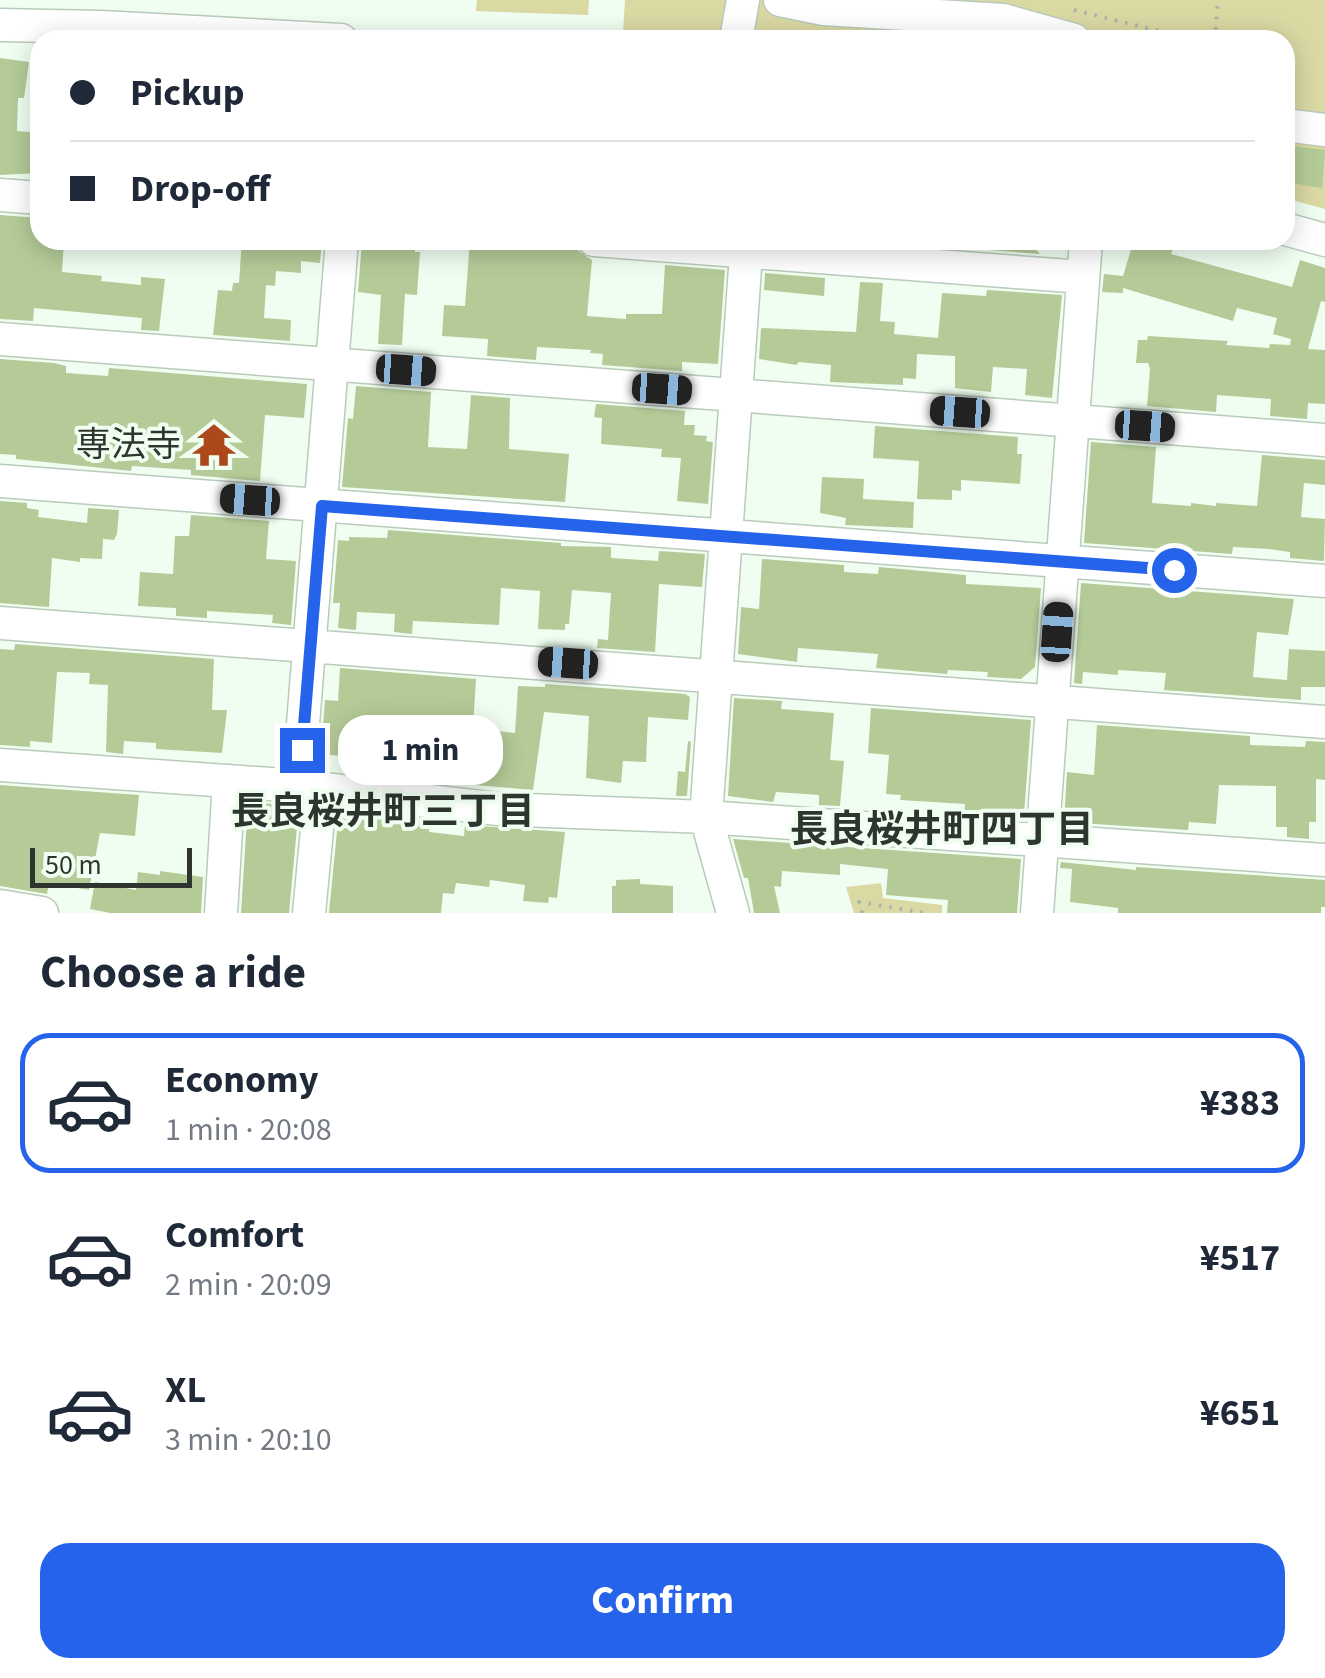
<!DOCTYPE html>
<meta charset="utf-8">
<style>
:root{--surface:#fff;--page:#f2f2f3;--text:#1f2937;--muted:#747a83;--line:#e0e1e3;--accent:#2563eb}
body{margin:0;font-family:"Source Sans 3","Noto Sans JP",sans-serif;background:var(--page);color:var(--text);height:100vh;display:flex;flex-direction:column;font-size:38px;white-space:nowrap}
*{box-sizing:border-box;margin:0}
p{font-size:32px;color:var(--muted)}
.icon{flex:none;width:55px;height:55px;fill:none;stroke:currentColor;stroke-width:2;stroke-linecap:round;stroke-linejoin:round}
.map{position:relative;height:913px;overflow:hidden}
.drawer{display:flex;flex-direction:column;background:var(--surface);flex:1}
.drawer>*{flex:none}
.hud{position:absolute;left:30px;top:30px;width:1265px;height:220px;border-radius:30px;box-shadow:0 5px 25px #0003;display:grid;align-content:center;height:220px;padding:0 40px;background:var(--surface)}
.scale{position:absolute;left:30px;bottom:25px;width:162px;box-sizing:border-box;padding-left:10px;border:5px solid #2e342e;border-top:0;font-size:28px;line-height:35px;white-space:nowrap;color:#2e342e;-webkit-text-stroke:8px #f0fef1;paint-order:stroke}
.end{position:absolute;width:45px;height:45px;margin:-22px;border:12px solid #2563eb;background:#fff;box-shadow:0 0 0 5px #fff}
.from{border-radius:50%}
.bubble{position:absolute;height:70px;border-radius:30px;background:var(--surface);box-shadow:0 5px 25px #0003;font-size:32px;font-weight:700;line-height:70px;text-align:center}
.car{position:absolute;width:30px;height:60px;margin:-30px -15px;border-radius:12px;box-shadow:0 0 8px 2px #0007;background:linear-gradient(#222 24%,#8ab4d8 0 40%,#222 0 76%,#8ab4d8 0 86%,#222 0)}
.hud b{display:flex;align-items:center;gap:35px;height:95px;font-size:38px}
.hud b+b{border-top:2px solid var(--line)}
.hud i{width:25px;height:25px;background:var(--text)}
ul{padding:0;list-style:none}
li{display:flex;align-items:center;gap:30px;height:140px;margin:0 20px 15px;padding:0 20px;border:5px solid transparent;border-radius:30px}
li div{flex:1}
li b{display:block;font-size:38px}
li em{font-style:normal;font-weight:700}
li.selected{border-color:var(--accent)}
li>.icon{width:90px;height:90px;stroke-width:1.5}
h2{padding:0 40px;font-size:45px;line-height:120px}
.action{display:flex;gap:20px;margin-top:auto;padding:20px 40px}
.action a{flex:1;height:115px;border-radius:30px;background:var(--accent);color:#fff;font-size:40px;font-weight:700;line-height:115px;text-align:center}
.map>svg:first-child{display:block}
.green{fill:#dad8a3}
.building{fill:#b4cb98}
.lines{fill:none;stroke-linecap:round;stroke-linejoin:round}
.minor-casing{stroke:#b9cbbb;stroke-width:35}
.path{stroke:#a8b3a9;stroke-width:4;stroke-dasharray:2.5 8;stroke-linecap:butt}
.minor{stroke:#fff;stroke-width:32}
.route{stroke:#2563eb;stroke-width:12}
.labels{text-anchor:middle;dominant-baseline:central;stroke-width:8;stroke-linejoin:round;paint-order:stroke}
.poi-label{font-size:35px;fill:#2e342e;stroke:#f0fef1;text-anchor:end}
.neighbourhood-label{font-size:38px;font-weight:bold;fill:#2e342e;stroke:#f0fef1}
</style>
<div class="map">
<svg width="1325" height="913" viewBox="0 0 1325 913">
<rect width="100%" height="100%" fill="#f0fef1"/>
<!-- green -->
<path class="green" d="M477 0H589L588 15 476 11Z
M625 0H1325V209L1285 198V40H714L623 32Z
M881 883 883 898 942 905V913H854L846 887Z"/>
<!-- building -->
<path class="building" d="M0 58 29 62 24 98H18L17 131 40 133V173L0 175Z
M1285 145 1325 150 1322 188 1285 182Z
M0 215 40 218V240H64L62 272 102 276 101 281 141 285V277L165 279 159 331 141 330 142 318 34 308 33 321 0 319Z
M242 240H322L320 263 301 261V273L276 271 275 286 266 285 264 318 291 320 290 341 213 335 218 290 232 291 233 283H239Z
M394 240 415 246V252H420L417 295 405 294 402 345 378 344 381 295 358 292 362 241Z
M470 240 546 243V247L576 249 592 260 587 316 626 319V314H662L665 265 725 270 718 364 682 362V371L602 365 603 354 590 353 591 350 537 347 536 360 487 356 488 339 442 336 444 305 465 306Z
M938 240H1027L1040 254 937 246Z
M1134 240H1176L1171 254 1292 287 1300 260 1325 268V302L1321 301 1308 349 1325 350V404L1308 403 1307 419 1270 416 1271 399 1217 395 1216 412 1147 406 1150 369 1148 363H1136L1138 340H1147L1148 336 1228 341 1226 345 1269 348 1270 344 1290 345 1291 339 1273 334 1277 318 1237 308 1233 321 1123 288V293L1102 292 1104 274 1123 276Z
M765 273 825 278 824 296 764 290Z
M860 282 883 283 880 321 895 322 894 334 938 338 942 293 986 296 987 290 1062 295 1052 398 1025 395 1027 369 993 367 991 392 955 388V356L917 354 916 379 903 378V385L830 382 831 365 798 362 797 365 759 359 761 328 856 332Z
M0 359 54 363 66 366V373L108 376 109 368 307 384 304 418 265 415 260 481 191 475V470L132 466 131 471 16 459V455L0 454Z
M356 386 431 392 428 447 467 449 471 395 510 398 509 449 569 454 565 502 342 487 348 418 353 419Z
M596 404 685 411 684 425H695L694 435 707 436 706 441 713 442 708 504 677 501 681 458 661 457 662 449 601 444 602 418 594 417Z
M875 426 1018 437 1017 454H1022L1020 484 961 480V491L952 490V500L917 499 919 461 873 458Z
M1091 442 1156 447 1152 503 1191 506V503L1216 506V503L1257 506 1262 455 1325 460V485L1304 483 1301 517 1325 519 1324 561 1290 558V552L1269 549 1233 547 1232 554 1084 543Z
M822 477 864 479 863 499 914 502 913 528 845 525 846 518 820 513Z
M0 501 27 503V508L39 510 38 517 87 523 88 508 119 510 117 534 114 540 103 539 102 559 80 558V562L52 558 49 607 0 603Z
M191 515 269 521 266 559 296 561 291 625 272 623 273 615 207 611V618L176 616V608L138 606 140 572 173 574 175 536H189Z
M388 530 561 543V546L611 547V558L658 561 659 551 705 554 702 587 659 584 655 652 597 648 598 639 608 640 611 593 572 590 569 624H565V630L538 629 540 591 501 588 499 625 413 621 412 634 394 632 395 614 357 612 356 630 338 628 340 603H333L338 540 349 541V537L387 538Z
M762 559 844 565V572L878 574 879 567 966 575V584L1041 588 1035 667 1021 679 987 677 988 672 948 670 947 674 876 668 878 654 798 648 797 662 738 654 741 607 759 609Z
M1081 583 1294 599 1288 635 1257 632 1253 677 1287 680 1289 649 1325 651V687H1301V700L1164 690 1166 673 1118 670V675L1083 672 1082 684 1074 683Z
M15 644 214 659 212 710H227L222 753 156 749V743L124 741 123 754 106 752 108 685 89 684 90 673 57 672 52 743 30 741V747L0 745V649L14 650Z
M340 668 476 679 473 728 515 733 518 686 545 687V684L685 694 690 697 688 720 648 717 646 762 623 761 621 783 586 778 589 716 544 712 533 790 428 781 429 771 387 766 386 768 360 767 361 757 329 755 321 749 325 700 338 701Z
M734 698 782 701 781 709 834 713 830 760 844 761 840 806 819 805V795L776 792 773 802 728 796Z
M871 708 1031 720 1024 815 1021 819 964 815 965 804 900 800 901 795 886 794 889 755 868 753Z
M1097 725 1250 736V745L1305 747 1306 741 1325 742V780L1316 779V822H1309V839L1287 837V827H1276V786L1219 785 1216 824 1189 822 1188 830 1064 822 1067 772 1094 775Z
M688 741 691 742 687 796H676L678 771 685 772Z
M0 785 139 795 135 836 100 833 89 890 49 883 47 894 0 886Z
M248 802 299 806 289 913H241Z
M339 811 430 821 429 832 464 836 465 825 565 832 557 898 549 897 548 903 523 901 525 885 490 880 489 887 456 883 454 894 443 893 441 913H329Z
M733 839 1021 859 1017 913H947L948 900 886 895 888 869 840 864V875L782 871 781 887 774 886 780 913H754L748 878H744Z
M1061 862 1136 870V867L1325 880V907H1321V913H1118V908L1070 902 1072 869 1060 868Z
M160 871 203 877 201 913H110L90 909 95 882 136 890 138 872 160 875Z
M640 879V884L673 886V913H612V886H616V880Z"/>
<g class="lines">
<!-- minor casing -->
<g class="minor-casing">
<path id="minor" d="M780 0 824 9
M822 0 824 9 1003 20 1074 40
M0 25 101 27 341 40
M736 40 743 0
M1285 125 1325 130
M0 195 40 198
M1285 229 1325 240
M594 240 1083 277
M0 339 1325 440
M0 481 1325 581
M0 623 1325 722
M0 765 298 786 498 809 706 817 1325 860
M298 786 342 240
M0 906 42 913
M221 913 229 781
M309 913 321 789
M733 913 706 817 747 240
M1037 913 1086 240"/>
</g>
<!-- path -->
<path class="path" d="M1074 10 1195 40
M1215 40 1218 0
M862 913 859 902 925 913"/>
<!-- minor -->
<use href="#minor" class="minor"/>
</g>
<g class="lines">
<!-- route -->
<path class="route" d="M302 750 322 506 1174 570"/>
</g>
<!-- icons -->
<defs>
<g id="temple-bare" transform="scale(3.45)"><path d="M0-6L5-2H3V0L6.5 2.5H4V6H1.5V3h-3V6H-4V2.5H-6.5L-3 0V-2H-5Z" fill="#ad481a" stroke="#f0fef1" stroke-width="2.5" paint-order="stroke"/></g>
</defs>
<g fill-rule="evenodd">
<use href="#temple-bare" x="214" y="445"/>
</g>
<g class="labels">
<!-- poi labels -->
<g class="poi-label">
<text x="181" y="445">専法寺</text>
</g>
<!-- neighbourhood labels -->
<g class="neighbourhood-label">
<text x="383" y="812">長良桜井町三丁目</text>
<text x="942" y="830">長良桜井町四丁目</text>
</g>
</g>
</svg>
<div class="scale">50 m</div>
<i class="end from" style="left:1174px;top:570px"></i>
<i class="end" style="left:302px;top:750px"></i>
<div class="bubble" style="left:338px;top:715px;width:165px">1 min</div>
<i class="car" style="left:406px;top:370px;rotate:94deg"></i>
<i class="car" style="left:662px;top:389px;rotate:94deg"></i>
<i class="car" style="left:960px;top:412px;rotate:274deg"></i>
<i class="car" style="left:1145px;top:426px;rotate:94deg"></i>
<i class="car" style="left:250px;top:500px;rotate:274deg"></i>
<i class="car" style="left:1057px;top:632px;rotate:4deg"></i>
<i class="car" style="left:568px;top:663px;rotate:274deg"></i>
<div class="hud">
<b><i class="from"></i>Pickup</b>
<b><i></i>Drop-off</b>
</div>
</div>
<section class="drawer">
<h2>Choose a ride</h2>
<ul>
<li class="selected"><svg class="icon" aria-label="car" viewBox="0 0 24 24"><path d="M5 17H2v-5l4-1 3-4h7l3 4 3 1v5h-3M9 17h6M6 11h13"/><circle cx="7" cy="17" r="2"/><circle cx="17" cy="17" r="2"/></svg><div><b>Economy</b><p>1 min · 20:08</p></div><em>¥383</em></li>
<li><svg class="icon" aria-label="car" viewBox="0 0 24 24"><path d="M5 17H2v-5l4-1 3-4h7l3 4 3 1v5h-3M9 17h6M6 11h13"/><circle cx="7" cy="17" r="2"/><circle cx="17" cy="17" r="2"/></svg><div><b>Comfort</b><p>2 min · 20:09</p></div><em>¥517</em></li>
<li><svg class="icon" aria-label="car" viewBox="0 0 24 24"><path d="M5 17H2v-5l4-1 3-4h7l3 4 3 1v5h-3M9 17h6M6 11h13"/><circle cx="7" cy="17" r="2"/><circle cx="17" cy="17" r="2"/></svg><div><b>XL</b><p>3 min · 20:10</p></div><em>¥651</em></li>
</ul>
<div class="action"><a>Confirm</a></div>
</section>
